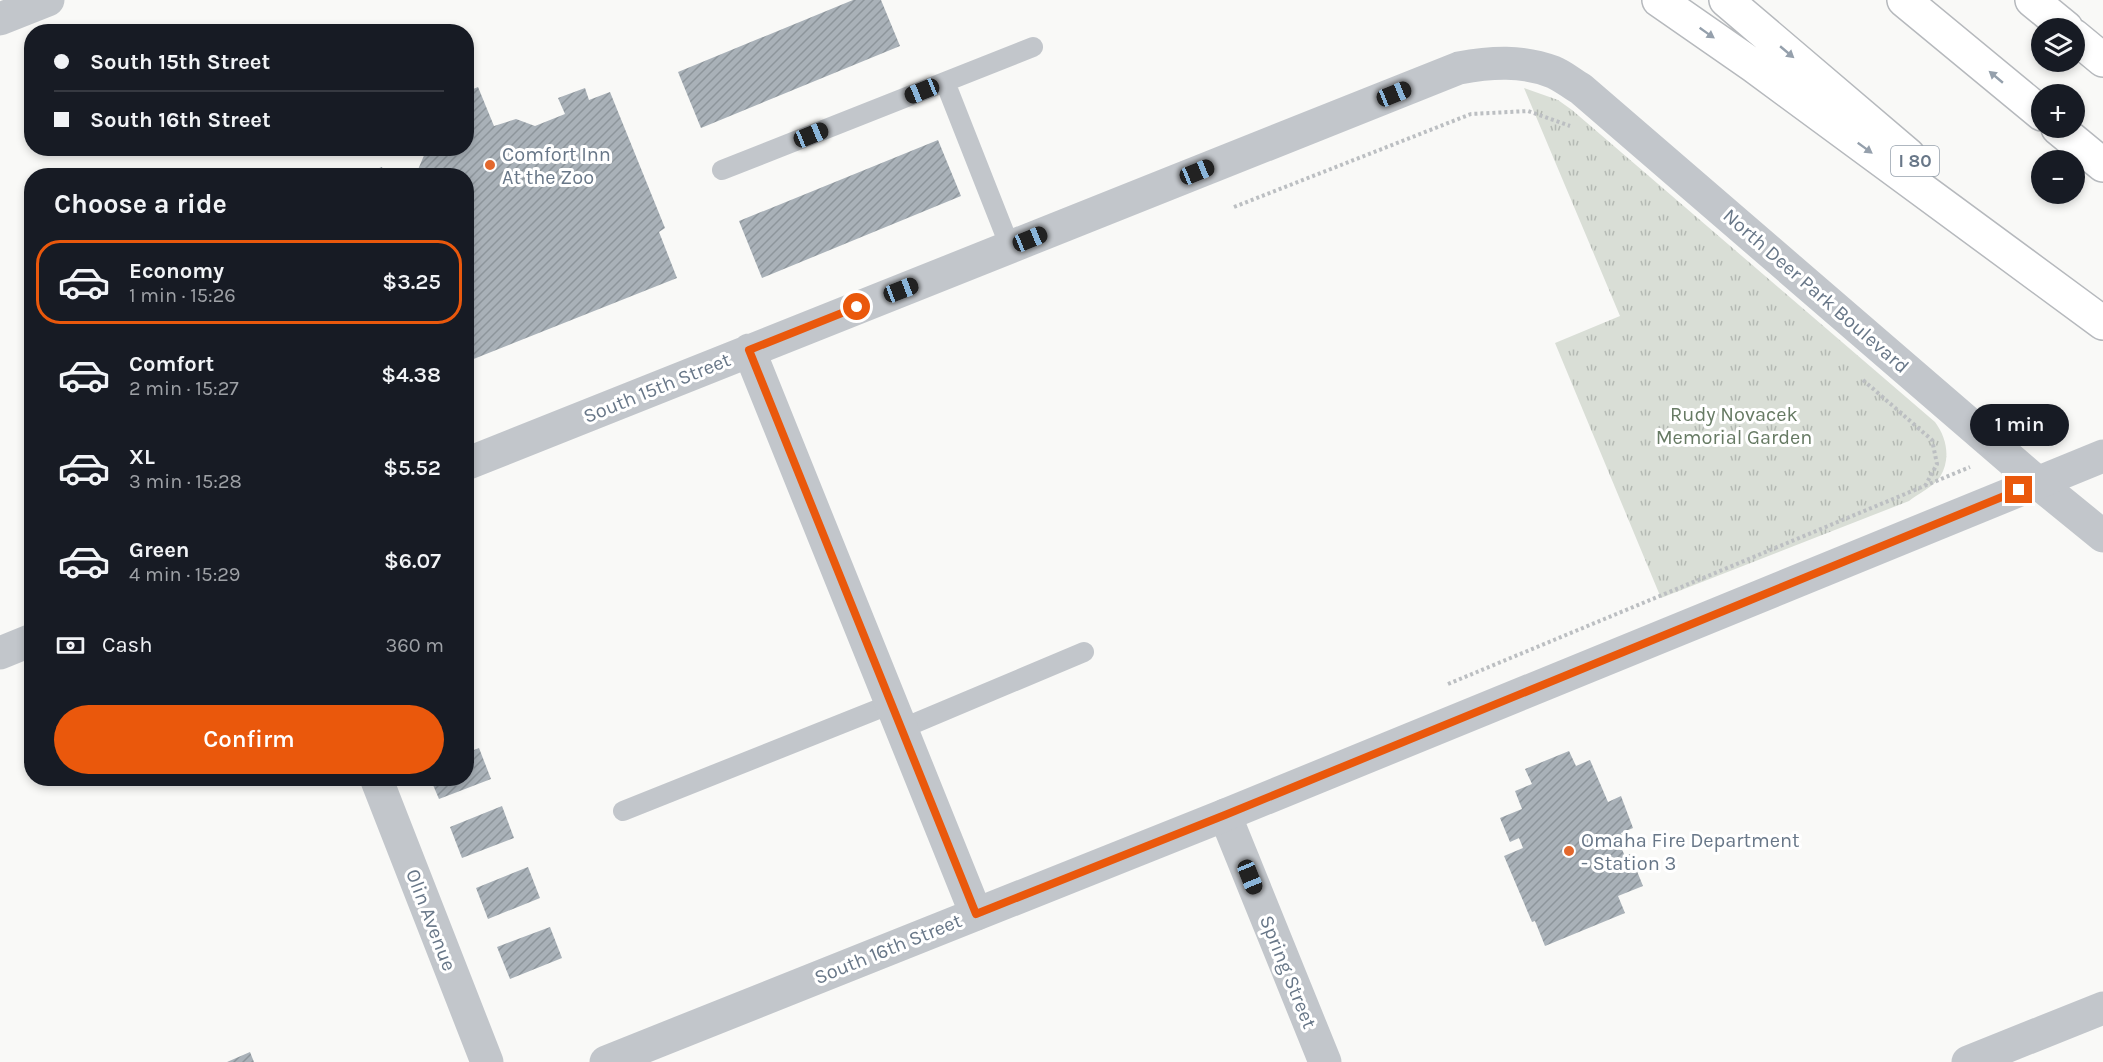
<!DOCTYPE html>
<meta charset="utf-8">
<style>
:root{--surface:#171b24;--page:#242831;--text:#f1f3f6;--muted:#9ea1a6;--line:#363941;--accent:#ea580c}
body{margin:0;font-family:Karla,sans-serif;background:var(--page);color:var(--text);height:100vh;display:flex;flex-direction:column;font-size:22px;white-space:nowrap}
*{box-sizing:border-box;margin:0}
p{font-size:20px;color:var(--muted)}
.icon{flex:none;width:33px;height:33px;fill:none;stroke:currentColor;stroke-width:2;stroke-linecap:round;stroke-linejoin:round}
.map{position:relative;flex:1;overflow:hidden}
.details{position:absolute;left:24px;top:168px;width:450px;height:618px;display:flex;flex-direction:column;background:var(--surface);border-radius:24px;box-shadow:0 3px 9px #0003}
.details>*{flex:none}
.guide{position:absolute;left:24px;top:24px;width:450px;height:132px;border-radius:24px;box-shadow:0 3px 9px #0003;display:grid;align-content:center;height:132px;padding:0 30px;background:var(--surface)}
.fabs{position:absolute;left:2031px;top:18px;display:grid;gap:12px}
.fabs a{display:grid;place-items:center;width:54px;height:54px;border-radius:50%;background:var(--surface);box-shadow:0 3px 9px #0003;font-size:30px}
.end{position:absolute;width:27px;height:27px;margin:-14px;border:8px solid #ea580c;background:#fff;box-shadow:0 0 0 3px #fff}
.from{border-radius:50%}
.bubble{position:absolute;height:42px;border-radius:21px;background:var(--surface);box-shadow:0 3px 9px #0003;font-size:20px;font-weight:600;line-height:42px;text-align:center}
.car{position:absolute;width:18px;height:36px;margin:-18px -9px;border-radius:8px;box-shadow:0 0 4px 2px #0007;background:linear-gradient(#222 24%,#8ab4d8 0 40%,#222 0 76%,#8ab4d8 0 86%,#222 0)}
.guide b{display:flex;align-items:center;gap:21px;height:57px;font-size:22px}
.guide b+b{border-top:2px solid var(--line)}
.guide i{width:15px;height:15px;background:var(--text)}
ul{padding:0;list-style:none}
li{display:flex;align-items:center;gap:18px;height:84px;margin:0 12px 9px;padding:0 18px;border:3px solid transparent;border-radius:24px}
li div{flex:1}
li b{display:block;font-size:22px}
li em{font-style:normal;font-weight:600}
li.selected{border-color:var(--accent)}
li>.icon{width:54px;height:54px;stroke-width:1.5}
h2{padding:0 30px;font-size:27px;line-height:72px}
.pay{display:flex;align-items:center;gap:15px;height:66px;padding:0 30px;font-size:22px}
.pay p{margin-inline-start:auto}
.primary-button{display:flex;gap:12px;margin-top:auto;padding:12px 30px}
.primary-button a{flex:1;height:69px;border-radius:36px;background:var(--accent);color:#fff;font-size:24px;font-weight:600;line-height:69px;text-align:center}
.map>svg:first-child{display:block}
.grass{fill:url(#grass-tufts)}
.building{fill:url(#building-hatch)}
.lines{fill:none;stroke-linecap:round;stroke-linejoin:round}
.motorway-casing{stroke:#b6b9bd;stroke-width:36}
.path{stroke:#bcbfc2;stroke-width:4;stroke-dasharray:3 3;stroke-linecap:butt}
.service{stroke:#c2c6cb;stroke-width:20}
.minor{stroke:#c2c6cb;stroke-width:33}
.tertiary{stroke:#c2c6cb;stroke-width:33}
.motorway{stroke:#fff;stroke-width:33}
.oneway{fill:#95a0ac}
.route{stroke:#ea580c;stroke-width:8}
.poi-dot{fill:#e3682d;stroke:#fff;stroke-width:2}
.labels{text-anchor:middle;dominant-baseline:central;stroke-width:6;stroke-linejoin:round;paint-order:stroke}
.shield{fill:#fff;stroke:#95a0ac;stroke-width:1.5}
.shield-label{font-size:18px;font-weight:bold;fill:#687788}
.poi-label{font-size:20px;fill:#687788;stroke:#fff;text-anchor:start}
.street-label{font-size:20px;fill:#687788;stroke:#fff}
.park-label{font-size:20px;fill:#667a63;stroke:#fff}
</style>
<div class="map">
<svg width="2103" height="1062" viewBox="0 0 2103 1062">
<defs>
<pattern id="grass-tufts" width="24" height="20" patternUnits="userSpaceOnUse" patternTransform="scale(1.5)"><rect width="24" height="20" fill="#d9ded6"/><path d="M3 7l-1-3M5 7V3M7 7l1-3M15 17l-1-3M17 17v-4M19 17l1-3" fill="none" stroke="#b4b9b3"/></pattern>
<pattern id="building-hatch" width="6" height="6" patternUnits="userSpaceOnUse" patternTransform="scale(1.5)"><rect width="6" height="6" fill="#a9b1b8"/><path d="M-1 1l2-2M0 6l6-6M5 7l2-2" fill="none" stroke="#8d959b"/></pattern>
</defs>
<rect width="100%" height="100%" fill="#f9f9f7"/>
<!-- grass -->
<path class="grass" d="M1524 88 1558 100 1572 110 1935 422C1947 438 1951 459 1940 477 1934 486 1918 494 1909 501L1661 598 1555 343 1620 316Z"/>
<!-- building -->
<path class="building" d="M853 0H881L900 46 701 128 678 72Z
M478 87 494 126 516 119 535 126 565 114 558 98 585 88 589 100 610 92 665 228 659 232 677 278 466 362V176L410 175 417 172 425 153 435 148H466V92Z
M938 140 961 196 762 278 739 221Z
M382 167 385 176H361V175Z
M466 704 472 717 466 719Z
M479 748 491 779 439 799 430 778H466V753Z
M1569 751 1576 766 1590 760 1608 802 1621 796 1633 828 1621 833 1623 839 1618 841 1625 856 1630 854 1643 886 1618 896 1625 913 1545 946 1535 921 1532 922 1504 856 1523 848 1519 838 1510 842 1500 818 1522 809 1515 791 1532 784 1525 769Z
M502 806 514 838 462 858 450 827Z
M528 867 540 898 488 919 476 888Z
M550 927 562 958 510 979 497 947Z
M250 1052 254 1062H227Z"/>
<g class="lines">
<!-- motorway casing -->
<g class="motorway-casing">
<path id="motorway" d="M1659 0 1754 66 2103 323
M1726 0 1908 155
M1904 0 2042 114
M2032 0 2066 28
M2074 36 2103 60
M2058 128 2103 165"/>
</g>
<!-- path -->
<path class="path" d="M1234 207 1471 114 1528 111 1570 126
M1863 380 1932 440 1937 464 1925 486
M1448 684 1970 467"/>
<!-- service -->
<path class="service" d="M945 82 1010 247
M722 170 1033 47
M901 729 1084 652
M623 811 891 704"/>
<!-- minor -->
<path class="minor" d="M0 19 48 0
M749 350 976 914
M466 464 1459 68C1491 62 1522 60 1553 72 1563 76 1572 84 1581 89L2038 483 2103 536
M0 653 32 640
M376 778 487 1062
M1225 815 1325 1062
M1968 1062 2103 1008"/>
<!-- tertiary -->
<path class="tertiary" d="M606 1062 1225 815 2103 456"/>
<!-- motorway -->
<use href="#motorway" class="motorway"/>
</g>
<!-- one-way arrows -->
<defs><path id="oneway-solid" d="M-6-.8H1V-3.2L6.5 0L1 3.2V.8H-6Z" transform="scale(1.5)"/></defs>
<g class="oneway">
<use href="#oneway-solid" transform="translate(1707 33) rotate(35)"/>
<use href="#oneway-solid" transform="translate(1787 52) rotate(40)"/>
<use href="#oneway-solid" transform="translate(1996 77) rotate(-140)"/>
<use href="#oneway-solid" transform="translate(1865 148) rotate(36)"/>
</g>
<g class="lines">
<!-- route -->
<path class="route" d="M857 307 749 350 976 914 1225 815 2019 490"/>
</g>
<!-- markers -->
<g class="poi-dot">
<circle cx="490" cy="165" r="6"/>
<circle cx="1569" cy="851" r="6"/>
</g>
<g class="labels">
<!-- shield labels -->
<rect class="shield" x="1891" y="146" width="48" height="30" rx="4.5"/>
<g class="shield-label">
<text x="1915" y="161">I 80</text>
</g>
<!-- poi labels -->
<g class="poi-label">
<text x="502" y="154">Comfort Inn<tspan x="502" dy="23">At the Zoo</tspan></text>
<text x="1581" y="840">Omaha Fire Department<tspan x="1581" dy="23">- Station 3</tspan></text>
</g>
<!-- street labels -->
<g class="street-label">
<text transform="translate(1816 291) rotate(41)">North Deer Park Boulevard</text>
<text transform="translate(657 388) rotate(-22)">South 15th Street</text>
<text transform="translate(431 920) rotate(69)">Olin Avenue</text>
<text transform="translate(888 949) rotate(-22)">South 16th Street</text>
<text transform="translate(1288 972) rotate(68)">Spring Street</text>
</g>
<!-- park labels -->
<g class="park-label">
<text x="1734" y="414">Rudy Novacek<tspan x="1734" dy="23">Memorial Garden</tspan></text>
</g>
</g>
</svg>
<div class="fabs">
<a><svg class="icon" aria-label="layers" viewBox="0 0 24 24"><path d="M12 4l9 5-9 5-9-5zM3 14l9 5 9-5"/></svg></a>
<a>+</a>
<a>−</a>
</div>
<i class="end from" style="left:857px;top:307px"></i>
<i class="end" style="left:2019px;top:490px"></i>
<div class="bubble" style="left:1970px;top:404px;width:99px">1 min</div>
<i class="car" style="left:922px;top:91px;rotate:248deg"></i>
<i class="car" style="left:1394px;top:94px;rotate:68deg"></i>
<i class="car" style="left:811px;top:135px;rotate:68deg"></i>
<i class="car" style="left:1197px;top:172px;rotate:68deg"></i>
<i class="car" style="left:1030px;top:239px;rotate:68deg"></i>
<i class="car" style="left:901px;top:290px;rotate:69deg"></i>
<i class="car" style="left:1250px;top:877px;rotate:158deg"></i>
<div class="guide">
<b><i class="from"></i>South 15th Street</b>
<b><i></i>South 16th Street</b>
</div>
<section class="details">
<h2>Choose a ride</h2>
<ul>
<li class="selected"><svg class="icon" aria-label="car" viewBox="0 0 24 24"><path d="M5 17H2v-5l4-1 3-4h7l3 4 3 1v5h-3M9 17h6M6 11h13"/><circle cx="7" cy="17" r="2"/><circle cx="17" cy="17" r="2"/></svg><div><b>Economy</b><p>1 min · 15:26</p></div><em>$3.25</em></li>
<li><svg class="icon" aria-label="car" viewBox="0 0 24 24"><path d="M5 17H2v-5l4-1 3-4h7l3 4 3 1v5h-3M9 17h6M6 11h13"/><circle cx="7" cy="17" r="2"/><circle cx="17" cy="17" r="2"/></svg><div><b>Comfort</b><p>2 min · 15:27</p></div><em>$4.38</em></li>
<li><svg class="icon" aria-label="car" viewBox="0 0 24 24"><path d="M5 17H2v-5l4-1 3-4h7l3 4 3 1v5h-3M9 17h6M6 11h13"/><circle cx="7" cy="17" r="2"/><circle cx="17" cy="17" r="2"/></svg><div><b>XL</b><p>3 min · 15:28</p></div><em>$5.52</em></li>
<li><svg class="icon" aria-label="car" viewBox="0 0 24 24"><path d="M5 17H2v-5l4-1 3-4h7l3 4 3 1v5h-3M9 17h6M6 11h13"/><circle cx="7" cy="17" r="2"/><circle cx="17" cy="17" r="2"/></svg><div><b>Green</b><p>4 min · 15:29</p></div><em>$6.07</em></li>
</ul>
<div class="pay"><svg class="icon" aria-label="cash" viewBox="0 0 24 24"><path d="M3 7h18v10H3z"/><circle cx="12" cy="12" r="2"/></svg>Cash<p>360 m</p></div>
<div class="primary-button"><a>Confirm</a></div>
</section>
</div>
